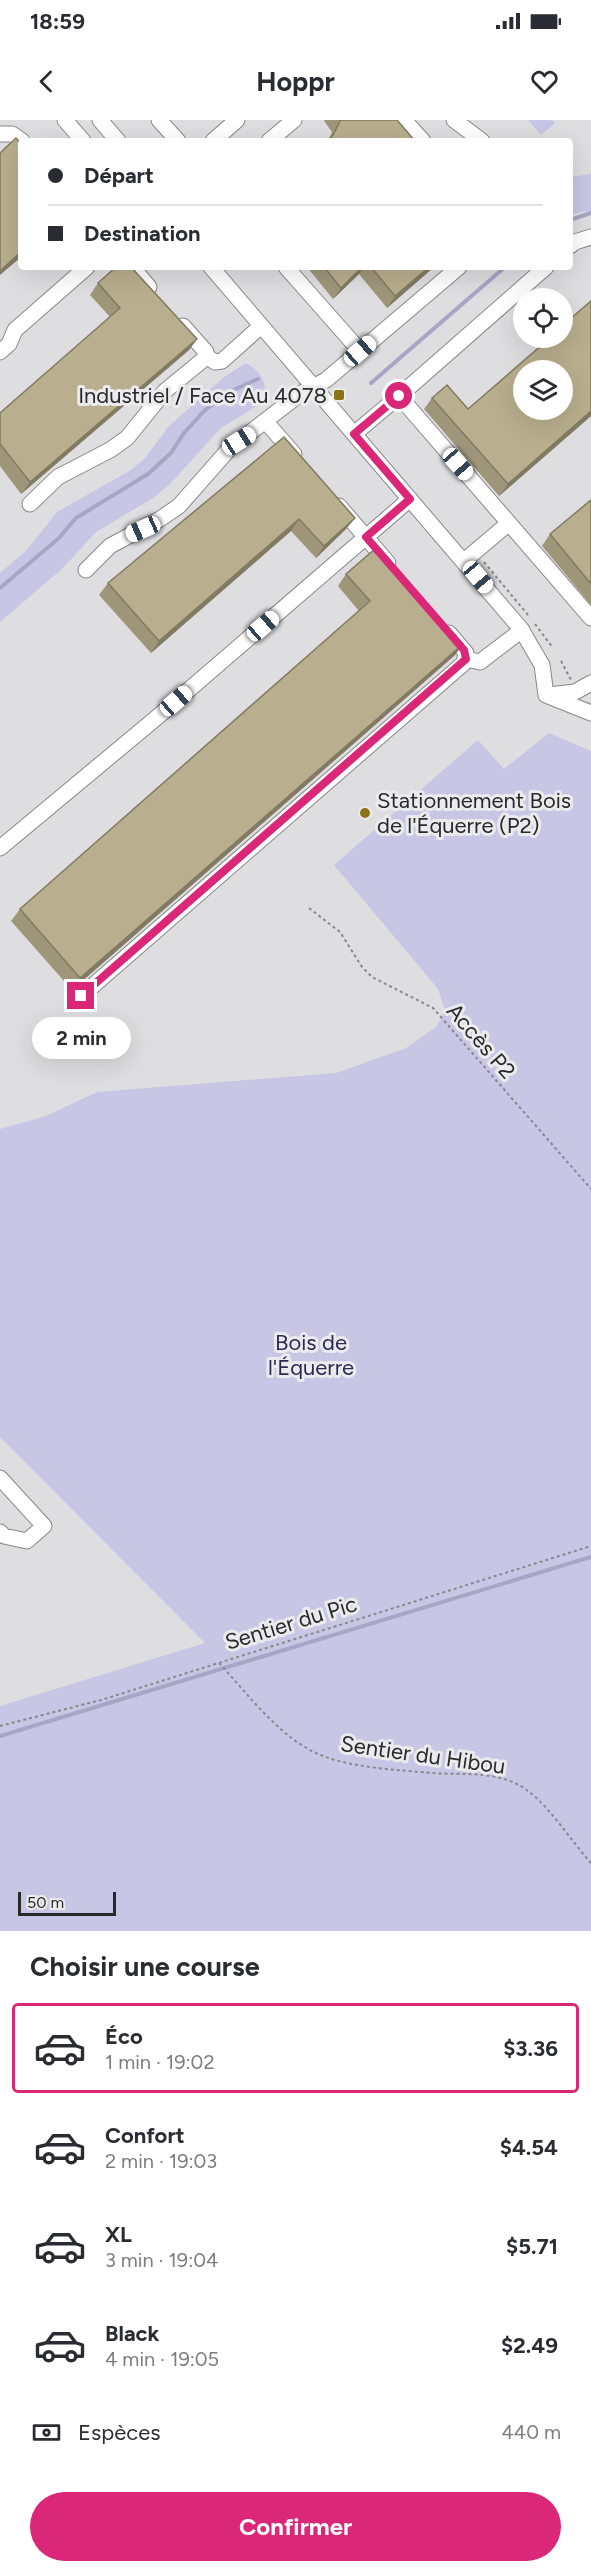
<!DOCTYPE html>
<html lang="fr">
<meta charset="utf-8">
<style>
:root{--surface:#fff;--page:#f7f7f7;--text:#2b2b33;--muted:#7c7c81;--line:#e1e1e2;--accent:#db2777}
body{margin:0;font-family:Figtree,sans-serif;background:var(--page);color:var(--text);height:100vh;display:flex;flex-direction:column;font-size:22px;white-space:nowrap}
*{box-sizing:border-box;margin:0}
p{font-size:20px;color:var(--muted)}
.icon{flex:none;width:33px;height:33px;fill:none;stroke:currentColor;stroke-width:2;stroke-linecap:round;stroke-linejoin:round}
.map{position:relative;height:1811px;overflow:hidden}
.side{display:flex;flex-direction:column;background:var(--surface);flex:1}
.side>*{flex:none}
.hud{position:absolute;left:18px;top:18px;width:555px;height:132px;border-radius:6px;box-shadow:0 6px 24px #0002;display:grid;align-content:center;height:132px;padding:0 30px;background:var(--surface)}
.fabs{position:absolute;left:513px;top:168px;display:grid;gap:12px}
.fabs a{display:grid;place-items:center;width:60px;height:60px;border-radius:50%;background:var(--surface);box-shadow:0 6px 24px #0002;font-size:30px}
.scale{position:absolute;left:18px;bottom:15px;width:98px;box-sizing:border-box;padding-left:6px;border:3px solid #29292a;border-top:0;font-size:16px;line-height:21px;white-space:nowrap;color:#29292a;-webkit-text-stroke:4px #ebebee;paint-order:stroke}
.end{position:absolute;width:27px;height:27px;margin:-14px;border:8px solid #db2777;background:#fff;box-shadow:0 0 0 3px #fff}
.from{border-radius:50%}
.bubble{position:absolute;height:42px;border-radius:21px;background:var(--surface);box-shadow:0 6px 24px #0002;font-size:20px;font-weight:700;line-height:42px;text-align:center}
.car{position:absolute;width:18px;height:36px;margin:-18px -9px;border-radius:8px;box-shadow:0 0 4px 2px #0007;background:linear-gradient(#fff 24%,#345 0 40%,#fff 0 76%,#345 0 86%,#fff 0)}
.hud b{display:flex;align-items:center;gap:21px;height:57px;font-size:22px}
.hud b+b{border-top:2px solid var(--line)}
.hud i{width:15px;height:15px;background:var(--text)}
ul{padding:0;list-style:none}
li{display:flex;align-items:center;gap:18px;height:90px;margin:0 12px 9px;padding:0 18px;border:3px solid transparent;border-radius:6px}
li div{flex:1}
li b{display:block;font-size:22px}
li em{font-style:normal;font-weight:700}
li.on{border-color:var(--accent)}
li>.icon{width:54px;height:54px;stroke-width:1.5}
h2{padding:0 30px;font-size:27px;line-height:72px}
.pay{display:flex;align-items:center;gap:15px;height:66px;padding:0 30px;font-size:22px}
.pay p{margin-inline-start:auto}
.cta{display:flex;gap:12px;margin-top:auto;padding:12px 30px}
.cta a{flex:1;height:69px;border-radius:36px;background:var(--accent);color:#fff;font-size:24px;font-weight:700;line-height:69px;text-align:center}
.status{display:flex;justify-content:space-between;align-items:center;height:42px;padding:0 30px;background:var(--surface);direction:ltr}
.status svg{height:16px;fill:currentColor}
header{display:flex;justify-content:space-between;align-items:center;height:78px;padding:0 30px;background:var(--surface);font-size:27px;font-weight:700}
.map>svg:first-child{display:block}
.green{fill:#c7c6e4}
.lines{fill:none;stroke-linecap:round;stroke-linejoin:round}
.stream{stroke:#a6a6c6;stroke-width:4}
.minor-casing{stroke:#878789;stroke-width:17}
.path{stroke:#89898b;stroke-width:2;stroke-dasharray:3 3;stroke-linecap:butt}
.minor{stroke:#fff;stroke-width:15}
.wall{fill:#9f967a}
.shaded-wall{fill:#827a63}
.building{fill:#b9af8e;stroke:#827a63;stroke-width:1.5;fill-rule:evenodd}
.route{stroke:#db2777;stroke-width:8}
.poi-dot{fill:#8d7317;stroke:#ebebee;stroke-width:2}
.labels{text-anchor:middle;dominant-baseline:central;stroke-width:6;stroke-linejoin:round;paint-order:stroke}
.poi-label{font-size:22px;fill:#29292a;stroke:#ebebee;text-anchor:end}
.street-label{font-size:22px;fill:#29292a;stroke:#ebebee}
.park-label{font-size:22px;fill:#2d2854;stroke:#ebebee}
</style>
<div class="status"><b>18:59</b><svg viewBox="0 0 49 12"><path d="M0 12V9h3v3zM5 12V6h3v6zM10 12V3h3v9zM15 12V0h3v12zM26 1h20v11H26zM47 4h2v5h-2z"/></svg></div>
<header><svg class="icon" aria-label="back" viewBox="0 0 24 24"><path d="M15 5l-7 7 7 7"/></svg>Hoppr<svg class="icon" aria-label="heart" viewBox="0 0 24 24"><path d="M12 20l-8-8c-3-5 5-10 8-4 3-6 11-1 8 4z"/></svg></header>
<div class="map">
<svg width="591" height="1811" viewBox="0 0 591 1811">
<rect width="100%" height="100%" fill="#dedee1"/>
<!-- green -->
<path class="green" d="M528 0H552L555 3 541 15Z
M591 54V92L585 91 570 95V57Z
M246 243C263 253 266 261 265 281L221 308 170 364 153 378 96 412 62 449 0 502V453L26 431 57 392 131 350 145 338 168 307 224 257Z
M549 613 591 631V1811H0V1586L205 1523 0 1317V1009L46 996 97 972 336 953 406 928 437 906 445 890 438 869 334 745 478 620 504 649Z"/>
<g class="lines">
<!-- stream -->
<path class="stream" d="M570 100 591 93
M371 263 505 147
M0 468 59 418 76 398 148 354 171 333 184 313 205 290 231 271 258 259
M0 1616 591 1437"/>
<!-- minor casing -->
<g class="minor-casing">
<path id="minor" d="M65 0 83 21
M100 0 118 21
M159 0 178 21
M404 0 423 21
M454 0 482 21
M0 14H12L22 21
M213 21 237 0
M269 21 294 0
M570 126 575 122 591 117
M132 147 149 167
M211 147 521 509 542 545 546 575
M286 147 360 231
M0 232 9 224 15 210 87 147
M206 236 215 242 222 241 261 206
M399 276 546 147
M266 302 294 334
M354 314 399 276 591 498
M30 384 58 357 110 330 127 318 165 271 204 239 206 232 183 206
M339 386 388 443
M464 441 509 403
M86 450 110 426 160 399 179 386 230 328 300 274 326 260 459 147
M466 539 480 542 522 510
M546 575 591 593
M549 575 575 572 591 563
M0 728 155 599 410 379
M81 876 464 543 466 533 449 513
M0 1358 44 1406 27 1421 4 1416 0 1412"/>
</g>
<!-- path -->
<path class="path" d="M484 442 528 495
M535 504 553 528
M561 541 571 560
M309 788 340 812 362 847 372 857 433 888 591 1069
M219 1543C249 1575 281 1620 323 1636 354 1648 399 1650 431 1653 460 1655 491 1651 517 1664 545 1678 569 1719 591 1743
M0 1606 101 1580 591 1426"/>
<!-- minor -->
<use href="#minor" class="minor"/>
</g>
<!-- wall -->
<path class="wall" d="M325 0H397L329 19 332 12 324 1Z
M307 147H434L387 188 359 154 333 179Z
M98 163 197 219 189 230 21 374 0 346V293L110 197 90 175Z
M432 278 468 289 591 296 499 376 424 289Z
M284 317 355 398 346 409 316 438 291 411 151 533 99 475 108 463Z
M591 380V485L542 426 550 414Z
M346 454 463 524 455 535 72 870 11 801 20 789 359 491 338 466Z"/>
<!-- shaded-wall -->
<path class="shaded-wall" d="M21 132V137L0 155V151Z
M362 147H364L359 154 333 179 341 168Z
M429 147H434L387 188 395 176Z
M197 219 189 230 21 374 30 362Z
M591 291V296L499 376 508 364Z
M355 398 346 409 316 438 324 426Z
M299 399 291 411 151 533 159 521Z
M463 524 455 535 72 870 80 858Z"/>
<!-- building -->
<path class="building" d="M340 0H397L415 21H327L333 15 340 1Z
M16 18 21 24V132L0 151V33Z
M116 147H131L197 219 30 362 0 324V293L120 188 98 163Z
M324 147H362L341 168Z
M371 147H429L395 176Z
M591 181V291L508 364 432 278 447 265 468 289 550 218H562V206ZM524 250H562V290H524Z
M284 317 355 398 324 426 299 399 159 521 108 463Z
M591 380V464L550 414Z
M376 428 463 524 80 858 20 789 370 481 346 454Z"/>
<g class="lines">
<!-- route -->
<path class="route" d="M81 876 466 539 464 530 366 417 410 379 354 314 399 276"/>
</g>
<!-- markers -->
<g class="poi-dot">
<rect x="333" y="269" width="12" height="12" rx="3"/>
<circle cx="365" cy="693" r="6"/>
</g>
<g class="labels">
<!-- poi labels -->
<g class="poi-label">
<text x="327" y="275">Industriel / Face Au 4078</text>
<text x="377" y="680" text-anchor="start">Stationnement Bois<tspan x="377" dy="25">de l'Équerre (P2)</tspan></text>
</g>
<!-- street labels -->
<g class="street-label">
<text transform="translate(481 921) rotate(49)">Accès P2</text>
<text transform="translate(291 1503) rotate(-17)">Sentier du Pic</text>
<text transform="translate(423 1635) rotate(8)">Sentier du Hibou</text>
</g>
<!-- park labels -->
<g class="park-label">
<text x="311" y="1222">Bois de<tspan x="311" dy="25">l'Équerre</tspan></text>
</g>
</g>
</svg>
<div class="fabs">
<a><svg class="icon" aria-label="locate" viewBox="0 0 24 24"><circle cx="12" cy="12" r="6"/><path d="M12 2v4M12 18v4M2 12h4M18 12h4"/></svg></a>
<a><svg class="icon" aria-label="layers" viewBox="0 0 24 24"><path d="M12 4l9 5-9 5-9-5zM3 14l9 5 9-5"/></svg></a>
</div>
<div class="scale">50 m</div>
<i class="end from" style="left:399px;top:276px"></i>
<i class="end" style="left:81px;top:876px"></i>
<div class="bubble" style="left:32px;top:897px;width:99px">2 min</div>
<i class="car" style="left:360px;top:231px;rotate:49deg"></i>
<i class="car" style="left:239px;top:321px;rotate:58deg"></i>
<i class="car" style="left:458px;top:344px;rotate:139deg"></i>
<i class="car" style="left:143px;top:409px;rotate:246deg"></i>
<i class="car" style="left:478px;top:457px;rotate:140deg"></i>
<i class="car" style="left:263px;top:506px;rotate:49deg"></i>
<i class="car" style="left:176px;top:581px;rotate:49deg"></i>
<div class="hud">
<b><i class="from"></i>Départ</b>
<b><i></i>Destination</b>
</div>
</div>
<section class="side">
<h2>Choisir une course</h2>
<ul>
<li class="on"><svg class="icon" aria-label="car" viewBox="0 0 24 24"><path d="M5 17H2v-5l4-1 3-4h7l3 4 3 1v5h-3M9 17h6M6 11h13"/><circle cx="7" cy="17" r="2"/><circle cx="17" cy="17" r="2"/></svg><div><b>Éco</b><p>1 min · 19:02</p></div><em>$3.36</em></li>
<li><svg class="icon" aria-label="car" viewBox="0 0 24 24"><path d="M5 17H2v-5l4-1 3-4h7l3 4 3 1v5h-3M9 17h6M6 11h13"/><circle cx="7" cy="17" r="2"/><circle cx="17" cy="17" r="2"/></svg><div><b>Confort</b><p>2 min · 19:03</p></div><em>$4.54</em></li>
<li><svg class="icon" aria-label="car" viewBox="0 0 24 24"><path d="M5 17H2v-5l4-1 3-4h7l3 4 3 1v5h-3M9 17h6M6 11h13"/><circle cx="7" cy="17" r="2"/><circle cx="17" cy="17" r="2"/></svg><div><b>XL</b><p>3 min · 19:04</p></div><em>$5.71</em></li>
<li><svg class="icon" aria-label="car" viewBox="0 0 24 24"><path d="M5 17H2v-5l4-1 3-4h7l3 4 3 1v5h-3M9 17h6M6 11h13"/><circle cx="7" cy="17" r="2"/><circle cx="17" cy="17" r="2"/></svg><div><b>Black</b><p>4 min · 19:05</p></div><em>$2.49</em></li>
</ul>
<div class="pay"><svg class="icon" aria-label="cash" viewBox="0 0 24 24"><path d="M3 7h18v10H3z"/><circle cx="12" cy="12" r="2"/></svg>Espèces<p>440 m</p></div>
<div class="cta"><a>Confirmer</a></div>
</section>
